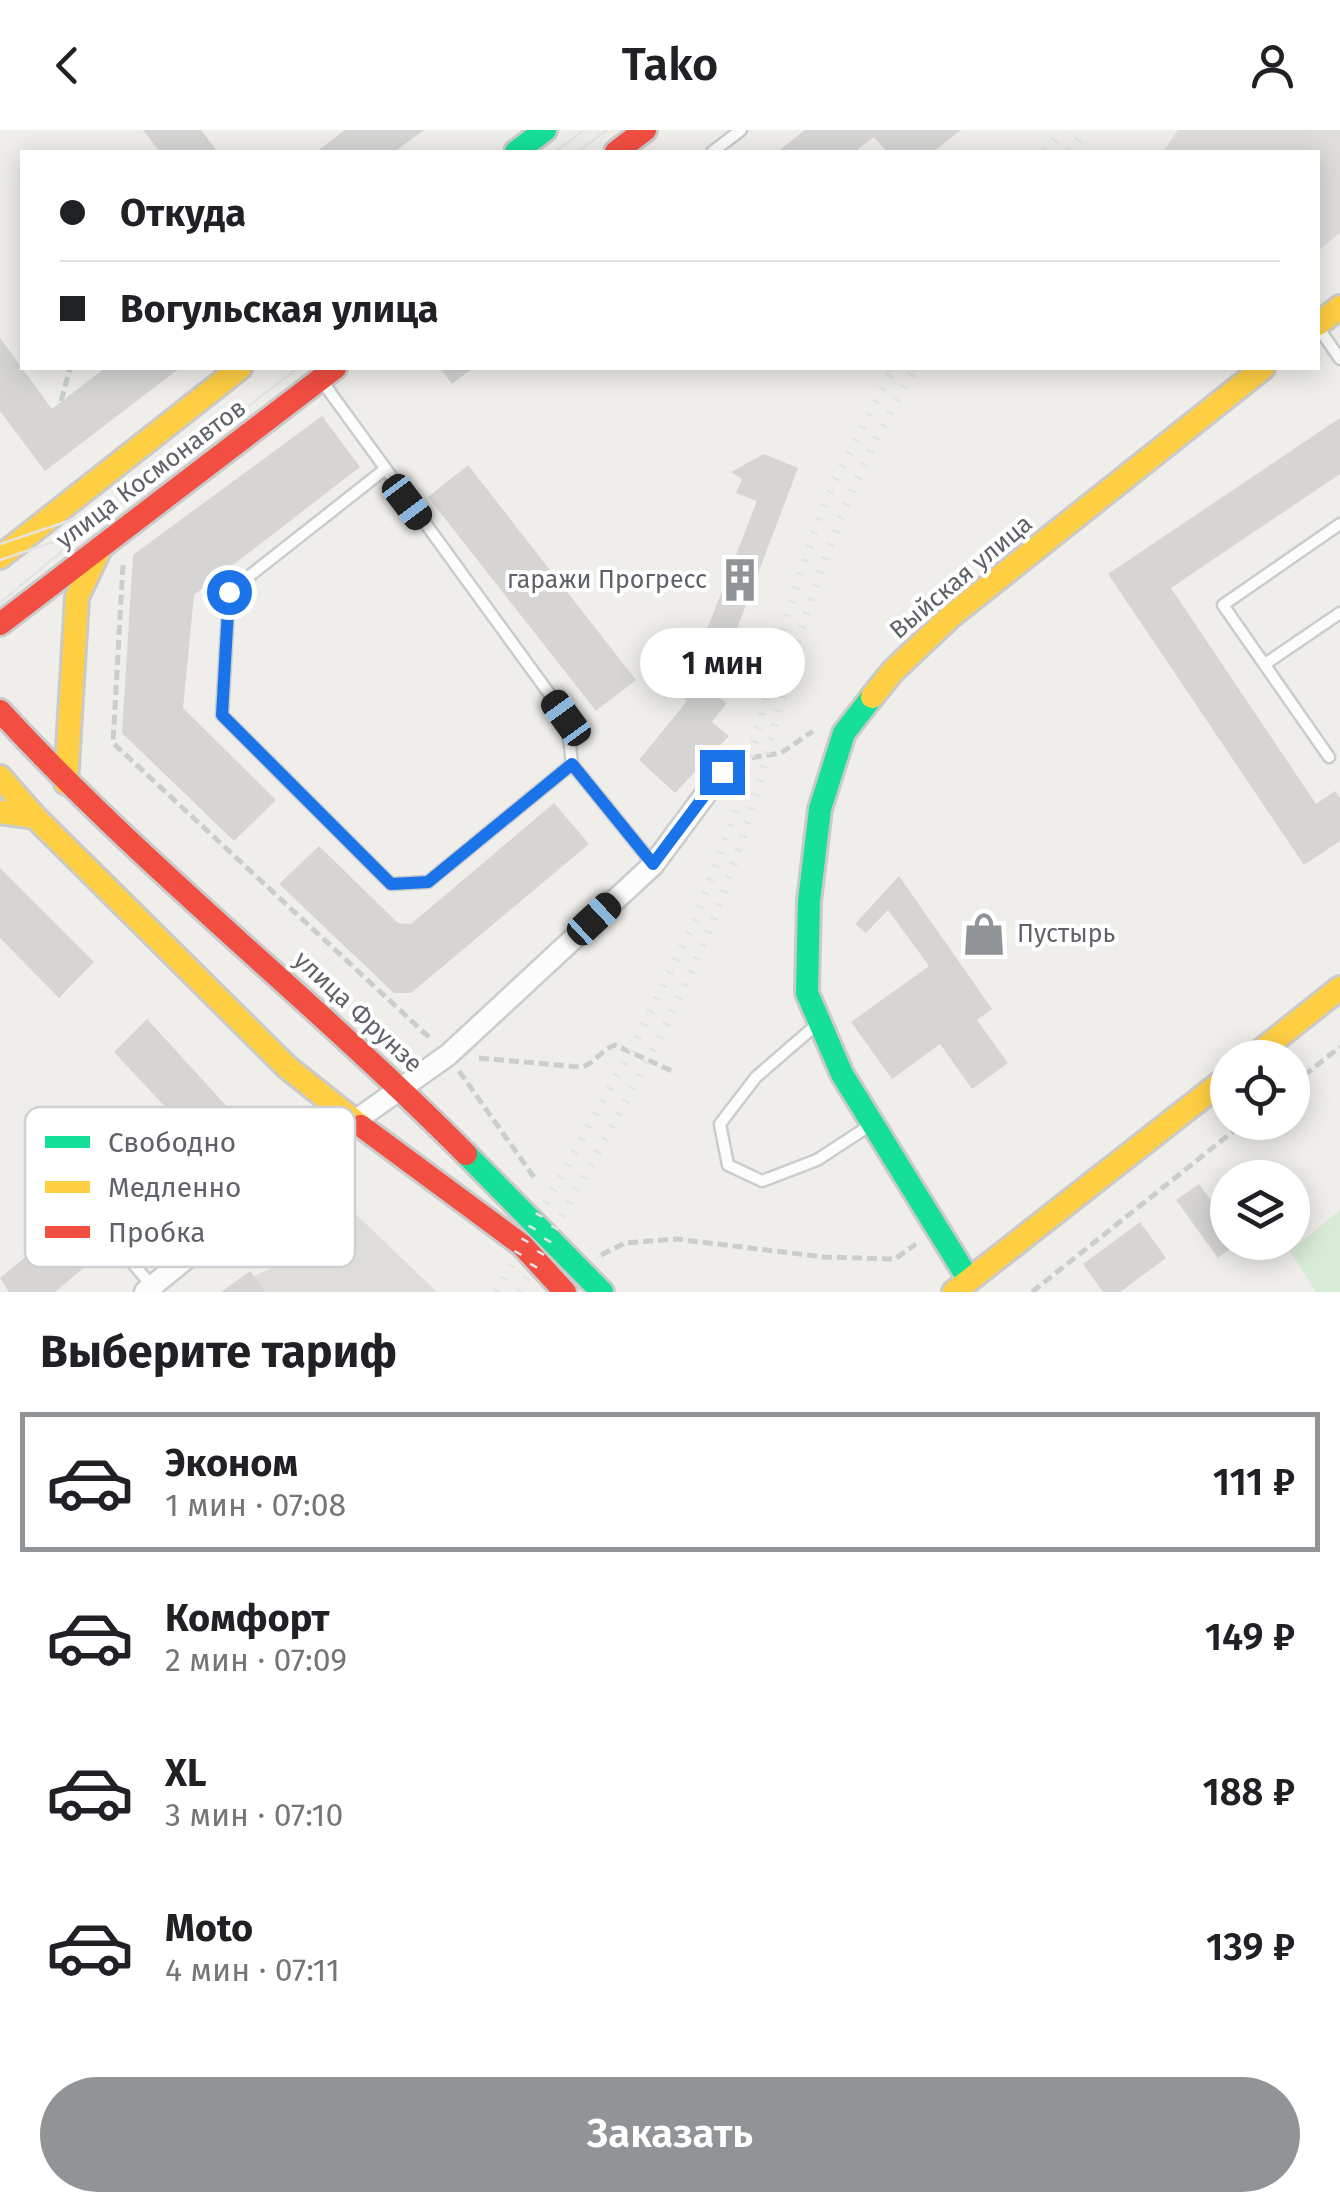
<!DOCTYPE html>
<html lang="ru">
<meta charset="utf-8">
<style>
:root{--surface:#fff;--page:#f2f2f2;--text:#202124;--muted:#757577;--line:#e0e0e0;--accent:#919496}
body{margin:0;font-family:"Fira Sans",sans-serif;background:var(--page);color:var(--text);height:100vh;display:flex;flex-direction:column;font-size:38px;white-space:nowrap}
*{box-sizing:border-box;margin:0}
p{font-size:32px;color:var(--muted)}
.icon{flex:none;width:55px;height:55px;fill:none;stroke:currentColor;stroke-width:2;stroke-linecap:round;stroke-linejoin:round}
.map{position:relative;height:1162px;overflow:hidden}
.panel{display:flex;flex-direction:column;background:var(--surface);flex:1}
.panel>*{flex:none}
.banner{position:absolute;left:20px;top:20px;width:1300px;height:220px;border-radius:0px;box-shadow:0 5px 25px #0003;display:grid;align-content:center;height:220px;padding:0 40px;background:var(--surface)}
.tools{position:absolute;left:1210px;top:910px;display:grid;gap:20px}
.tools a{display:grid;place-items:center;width:100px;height:100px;border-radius:50%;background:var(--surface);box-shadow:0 5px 25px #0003;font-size:50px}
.end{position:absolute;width:45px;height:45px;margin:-22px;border:12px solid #1a73e8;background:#fff;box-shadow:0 0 0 5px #fff}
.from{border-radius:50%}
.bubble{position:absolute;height:70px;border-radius:35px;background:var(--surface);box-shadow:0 5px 25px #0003;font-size:32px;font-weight:600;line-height:70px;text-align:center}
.car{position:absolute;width:30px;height:60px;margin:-30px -15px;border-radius:12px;box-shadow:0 0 8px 2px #0007;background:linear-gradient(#222 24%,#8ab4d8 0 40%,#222 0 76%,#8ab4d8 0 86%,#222 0)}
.banner b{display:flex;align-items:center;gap:35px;height:95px;font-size:38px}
.banner b+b{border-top:2px solid var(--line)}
.banner i{width:25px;height:25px;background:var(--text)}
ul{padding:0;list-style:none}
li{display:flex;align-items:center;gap:30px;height:140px;margin:0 20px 15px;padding:0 20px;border:5px solid transparent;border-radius:0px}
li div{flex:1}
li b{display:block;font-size:38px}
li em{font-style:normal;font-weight:600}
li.active{border-color:var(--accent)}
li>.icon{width:90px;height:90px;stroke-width:1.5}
h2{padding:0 40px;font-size:45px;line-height:120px}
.primary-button{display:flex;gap:20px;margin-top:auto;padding:20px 40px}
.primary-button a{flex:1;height:115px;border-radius:60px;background:var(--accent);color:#fff;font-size:40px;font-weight:600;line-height:115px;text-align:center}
header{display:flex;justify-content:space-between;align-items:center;height:130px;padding:0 40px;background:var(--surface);font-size:45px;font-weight:600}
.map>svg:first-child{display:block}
.industrial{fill:#dfddda}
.green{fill:#d8ebd6}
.building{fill:#d6d5d3}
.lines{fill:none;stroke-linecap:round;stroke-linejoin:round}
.lane-casing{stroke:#cbcccc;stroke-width:15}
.street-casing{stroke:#cbcccc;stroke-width:25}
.fast-casing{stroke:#cacacb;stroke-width:28}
.slow-casing{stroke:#cacacb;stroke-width:28}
.jam-casing{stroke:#cacacb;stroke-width:28}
.path{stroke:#cacfcc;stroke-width:5;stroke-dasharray:10 5;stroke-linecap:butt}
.lane{stroke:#fdfcfc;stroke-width:10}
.street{stroke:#fdfcfc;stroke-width:20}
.fast{stroke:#16e098;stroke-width:22}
.slow{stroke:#ffcf43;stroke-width:22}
.jam{stroke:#f24e42;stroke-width:22}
.tram{stroke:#e4e4e4;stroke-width:2.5}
.rail{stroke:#e4e4e4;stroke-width:8;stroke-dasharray:2.5 12;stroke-linecap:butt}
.route{stroke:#1a73e8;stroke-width:12}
.labels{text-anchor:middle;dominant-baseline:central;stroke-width:8;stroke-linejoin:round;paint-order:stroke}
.street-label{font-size:25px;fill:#5f6368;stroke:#fff}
.poi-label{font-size:25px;fill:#5f6368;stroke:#fff;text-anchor:end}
.key{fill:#fff;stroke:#cfd0d2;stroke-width:2.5}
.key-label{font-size:28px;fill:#5f6368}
</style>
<header><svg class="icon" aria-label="back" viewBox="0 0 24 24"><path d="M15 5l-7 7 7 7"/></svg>Tako<svg class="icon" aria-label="person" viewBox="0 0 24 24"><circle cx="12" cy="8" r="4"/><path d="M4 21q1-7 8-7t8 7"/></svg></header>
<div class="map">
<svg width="1340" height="1162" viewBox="0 0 1340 1162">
<rect width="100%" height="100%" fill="#efeeea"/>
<!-- industrial -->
<path class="industrial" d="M1178 0H1340V103L1318 121V22H1163Z
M341 1070 437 1162H221L290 1129Z"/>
<!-- green -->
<path class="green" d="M1340 1080V1162H1316L1290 1121Z"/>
<!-- building -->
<path class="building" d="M143 0H201L218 22H160Z
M345 0H424L394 22H316Z
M805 0H961L933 22H887L874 7 854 22H777Z
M0 208 52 279 105 238H180L45 341 0 281Z
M440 238H473L452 254Z
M322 286 360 337 194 465 183 578 276 670 234 711 122 603 133 425Z
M1340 288V344L1171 458 1316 674 1335 661 1340 668V711L1304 735 1108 444Z
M764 324 798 338 722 538 701 535 699 562 712 563 727 573 712 592 729 606 675 663 639 630 687 571 670 558 683 549 695 530 757 371 736 363 742 349 731 342Z
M468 335 636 550 596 581 428 367Z
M554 673 589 714 411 863H394L279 754 319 716 398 793 411 794Z
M0 738 94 832 59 868 0 808Z
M899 746 992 879 977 890 1008 933 972 959 940 914 892 949 851 892 929 836 888 780 866 803 855 794Z
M147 889 232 982 235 992 227 1017 133 1097 104 1062 184 997 114 922Z
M1199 1054 1228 1093V1112H1239L1218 1128 1176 1070Z
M72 1088 101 1123 55 1162H9L0 1148Z
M1140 1092 1166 1128 1120 1162H1103L1083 1134Z
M250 1141 265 1162H221Z"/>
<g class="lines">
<!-- lane casing -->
<g class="lane-casing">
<path id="lane" d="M712 22 741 0
M1318 197 1340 229
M324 254 567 588 572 634 653 734
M384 340 229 462 222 585 391 754 428 752 572 634
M1265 534 1340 483
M1329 627 1223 475 1340 394
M815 896 756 947 720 994 728 1035 762 1051 817 1030 869 996
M67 1056 152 1156"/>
</g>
<!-- street casing -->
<g class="street-casing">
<path id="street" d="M145 1162 355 991 448 925 653 735 722 642"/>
</g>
<!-- fast casing -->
<g class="fast-casing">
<path id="fast" d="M516 22 545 0
M872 567 844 603 820 679 809 771 807 863 842 944 969 1150
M466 1024 602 1162"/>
</g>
<!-- slow casing -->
<g class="slow-casing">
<path id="slow" d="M1318 194 1340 177
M0 427 240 238
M872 567 893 541 951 486 1263 238
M0 647 35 687 287 937 361 996
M66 653 77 467 99 421
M0 682 35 687
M1252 928 1340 858
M954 1162 1228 947"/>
</g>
<!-- jam casing -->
<g class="jam-casing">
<path id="jam" d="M616 22 645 0
M0 494 335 238
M0 581C145 739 316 872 466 1024
M361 996 522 1115 565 1162"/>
</g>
<!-- path -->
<path class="path" d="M61 271 70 238
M123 435 113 613 432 910
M737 630 781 623 813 601
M479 928 580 937C595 935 600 920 615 915L672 941
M459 941 536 1050
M1292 955 1340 917
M601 1125 625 1113 676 1109 824 1127 895 1129 916 1114
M1032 1162 1245 992"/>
<!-- lane -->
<use href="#lane" class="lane"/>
<!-- street -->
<use href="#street" class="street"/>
<!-- fast -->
<use href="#fast" class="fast"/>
<!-- slow -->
<use href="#slow" class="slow"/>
<!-- jam -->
<use href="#jam" class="jam"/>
<!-- tram -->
<path class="tram" d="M555 22 584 0
M578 22 607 0
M0 414 83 386
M0 430 68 407
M0 473 91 397 298 238"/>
<!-- rail -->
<path class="rail" d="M1044 22 1063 0
M1068 22 1086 0
M496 1162 630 923 695 791 739 672 788 482 817 394 834 352 894 238
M519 1162C590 1032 672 903 723 764 759 668 778 569 810 473 837 391 871 312 915 238"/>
</g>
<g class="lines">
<!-- route -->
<path class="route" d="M229 462 222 585 391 754 428 752 572 634 653 734 722 642"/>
</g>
<!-- icons -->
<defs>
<g id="building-bare" transform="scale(3.45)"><path d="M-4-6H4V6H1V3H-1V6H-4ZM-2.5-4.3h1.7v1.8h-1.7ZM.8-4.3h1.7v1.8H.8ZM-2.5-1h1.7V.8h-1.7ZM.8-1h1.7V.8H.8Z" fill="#919496" stroke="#fff" stroke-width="2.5" paint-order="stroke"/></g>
<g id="shop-bare" transform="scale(3.45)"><path d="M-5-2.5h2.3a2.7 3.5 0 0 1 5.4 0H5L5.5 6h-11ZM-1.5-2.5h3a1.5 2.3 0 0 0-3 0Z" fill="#919496" stroke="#fff" stroke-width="2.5" paint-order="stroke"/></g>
</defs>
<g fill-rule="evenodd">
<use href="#building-bare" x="740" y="450"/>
<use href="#shop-bare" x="984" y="804"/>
</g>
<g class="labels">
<!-- street labels -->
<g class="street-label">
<text transform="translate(151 344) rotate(-37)">улица Космонавтов</text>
<text transform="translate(961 447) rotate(-40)">Выйская улица</text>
<text transform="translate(358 882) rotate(43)">улица Фрунзе</text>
</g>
<!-- poi labels -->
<g class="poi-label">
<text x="707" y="450">гаражи Прогресс</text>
<text x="1017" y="804" text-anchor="start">Пустырь</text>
</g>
</g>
<!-- legend -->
<rect x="25" y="977" width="330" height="160" rx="15" class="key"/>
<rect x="45" y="1006" width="45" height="12" fill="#16e098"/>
<rect x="45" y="1051" width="45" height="12" fill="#ffcf43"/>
<rect x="45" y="1096" width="45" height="12" fill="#f24e42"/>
<g class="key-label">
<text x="108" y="1022">Свободно</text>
<text x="108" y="1067">Медленно</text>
<text x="108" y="1112">Пробка</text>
</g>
</svg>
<div class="tools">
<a><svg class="icon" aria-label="locate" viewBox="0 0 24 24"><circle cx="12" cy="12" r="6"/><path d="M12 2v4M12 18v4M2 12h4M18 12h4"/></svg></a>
<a><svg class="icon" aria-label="layers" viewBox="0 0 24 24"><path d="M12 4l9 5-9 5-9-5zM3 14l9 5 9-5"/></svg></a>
</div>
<i class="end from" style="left:229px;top:462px"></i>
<i class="end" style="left:722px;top:642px"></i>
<div class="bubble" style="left:640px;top:498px;width:165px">1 мин</div>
<i class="car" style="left:407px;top:372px;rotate:143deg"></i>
<i class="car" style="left:566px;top:588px;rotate:324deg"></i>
<i class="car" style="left:594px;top:789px;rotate:47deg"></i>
<div class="banner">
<b><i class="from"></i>Откуда</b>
<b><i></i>Вогульская улица</b>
</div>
</div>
<section class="panel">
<h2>Выберите тариф</h2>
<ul>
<li class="active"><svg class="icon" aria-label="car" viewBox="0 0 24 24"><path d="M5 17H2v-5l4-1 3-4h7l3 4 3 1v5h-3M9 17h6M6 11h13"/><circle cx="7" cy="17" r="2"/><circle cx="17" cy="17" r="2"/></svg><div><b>Эконом</b><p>1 мин · 07:08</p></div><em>111 ₽</em></li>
<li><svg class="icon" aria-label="car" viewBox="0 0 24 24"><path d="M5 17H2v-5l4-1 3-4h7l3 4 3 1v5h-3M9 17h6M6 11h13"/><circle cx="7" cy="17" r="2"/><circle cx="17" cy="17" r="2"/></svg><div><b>Комфорт</b><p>2 мин · 07:09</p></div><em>149 ₽</em></li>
<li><svg class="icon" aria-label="car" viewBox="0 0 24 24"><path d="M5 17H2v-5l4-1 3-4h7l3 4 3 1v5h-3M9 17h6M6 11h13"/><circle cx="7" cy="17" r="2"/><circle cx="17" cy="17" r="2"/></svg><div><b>XL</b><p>3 мин · 07:10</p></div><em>188 ₽</em></li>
<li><svg class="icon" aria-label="car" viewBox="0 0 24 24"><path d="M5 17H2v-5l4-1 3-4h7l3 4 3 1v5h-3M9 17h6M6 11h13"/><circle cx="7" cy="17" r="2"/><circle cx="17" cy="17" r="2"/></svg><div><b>Moto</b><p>4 мин · 07:11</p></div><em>139 ₽</em></li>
</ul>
<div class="primary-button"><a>Заказать</a></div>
</section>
